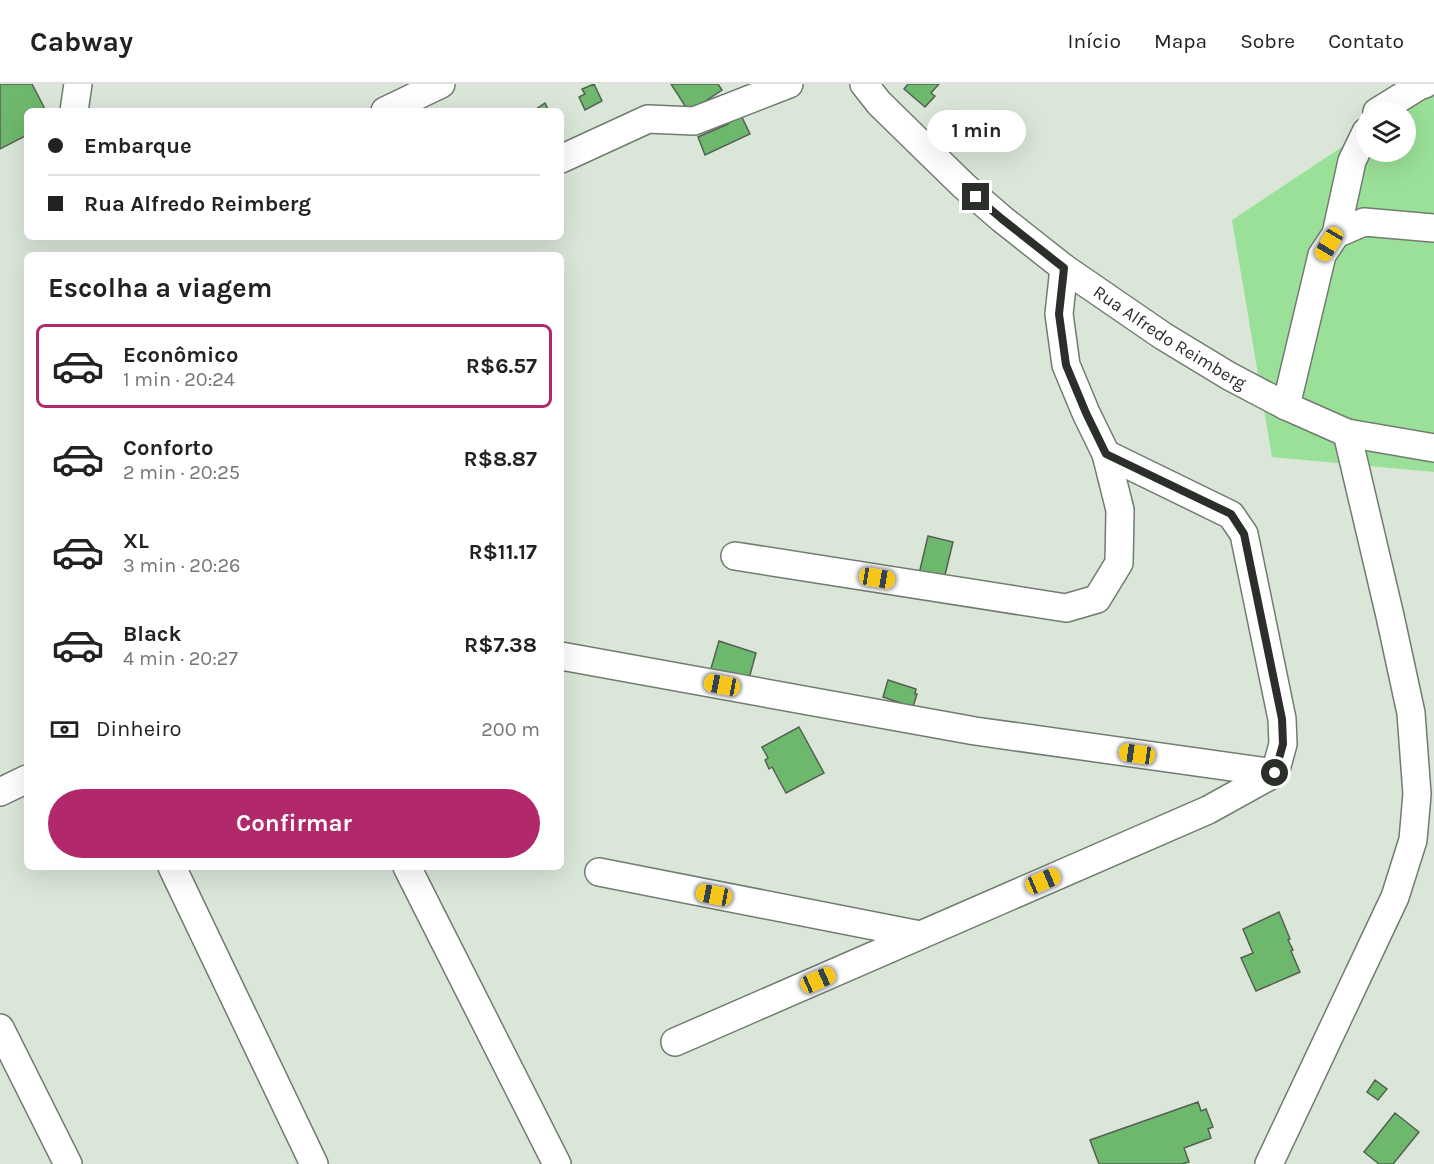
<!DOCTYPE html>
<html lang="pt">
<meta charset="utf-8">
<style>
:root{--surface:#fff;--page:#f6f6f6;--text:#222;--muted:#767676;--line:#e0e0e0;--accent:#b1296b}
body{margin:0;font-family:Karla,sans-serif;background:var(--page);color:var(--text);height:100vh;display:flex;flex-direction:column;font-size:22px;white-space:nowrap}
*{box-sizing:border-box;margin:0}
p{font-size:20px;color:var(--muted)}
.icon{flex:none;width:33px;height:33px;fill:none;stroke:currentColor;stroke-width:2;stroke-linecap:round;stroke-linejoin:round}
.map{position:relative;flex:1;overflow:hidden}
.sheet{position:absolute;left:24px;top:168px;width:540px;height:618px;display:flex;flex-direction:column;background:var(--surface);border-radius:9px;box-shadow:0 6px 24px #0002}
.sheet>*{flex:none}
.hud{position:absolute;left:24px;top:24px;width:540px;height:132px;border-radius:9px;box-shadow:0 6px 24px #0002;display:grid;align-content:center;height:132px;padding:0 24px;background:var(--surface)}
.tools{position:absolute;left:1356px;top:18px;display:grid;gap:12px}
.tools a{display:grid;place-items:center;width:60px;height:60px;border-radius:50%;background:var(--surface);box-shadow:0 6px 24px #0002;font-size:30px}
.end{position:absolute;width:27px;height:27px;margin:-14px;border:8px solid #2a2f2a;background:#fff;box-shadow:0 0 0 3px #fff}
.from{border-radius:50%}
.bubble{position:absolute;height:42px;border-radius:21px;background:var(--surface);box-shadow:0 6px 24px #0002;font-size:20px;font-weight:700;line-height:42px;text-align:center}
.car{position:absolute;width:18px;height:36px;margin:-18px -9px;border-radius:8px;box-shadow:0 0 4px 2px #0007;background:linear-gradient(#f5c518 24%,#345 0 40%,#f5c518 0 76%,#345 0 86%,#f5c518 0)}
.hud b{display:flex;align-items:center;gap:21px;height:57px;font-size:22px}
.hud b+b{border-top:2px solid var(--line)}
.hud i{width:15px;height:15px;background:var(--text)}
ul{padding:0;list-style:none}
li{display:flex;align-items:center;gap:18px;height:84px;margin:0 12px 9px;padding:0 12px;border:3px solid transparent;border-radius:9px}
li div{flex:1}
li b{display:block;font-size:22px}
li em{font-style:normal;font-weight:700}
li.on{border-color:var(--accent)}
li>.icon{width:54px;height:54px;stroke-width:1.5}
h2{padding:0 24px;font-size:27px;line-height:72px}
.pay{display:flex;align-items:center;gap:15px;height:66px;padding:0 24px;font-size:22px}
.pay p{margin-inline-start:auto}
.cta{display:flex;gap:12px;margin-top:auto;padding:12px 24px}
.cta a{flex:1;height:69px;border-radius:36px;background:var(--accent);color:#fff;font-size:24px;font-weight:700;line-height:69px;text-align:center}
header{display:flex;align-items:center;gap:36px;box-sizing:border-box;height:84px;padding:0 30px;background:var(--surface);border-bottom:2px solid var(--line)}
header strong{font-size:28px}
nav{display:flex;gap:33px;margin-inline-start:auto;font-size:21px}
.map>svg:first-child{display:block}
.green{fill:#9ae098}
.building{fill:#6eb86d;stroke:#556054;stroke-width:1.5}
.lines{fill:none;stroke-linecap:round;stroke-linejoin:round}
.minor-casing{stroke:#717c70;stroke-width:30}
.minor{stroke:#fff;stroke-width:27}
.route{stroke:#2a2f2a;stroke-width:8}
.labels{text-anchor:middle;dominant-baseline:central;stroke-width:5;stroke-linejoin:round;paint-order:stroke}
.street-label{font-size:18px;fill:#2a2f2a;stroke:#fff}
</style>
<header>
<strong>Cabway</strong>
<nav><a>Início</a><a>Mapa</a><a>Sobre</a><a>Contato</a></nav>
</header>
<div class="map">
<svg width="1434" height="1080" viewBox="0 0 1434 1080">
<rect width="100%" height="100%" fill="#d9e6d8"/>
<!-- green -->
<path class="green" d="M1434 2V388L1272 373 1232 136 1366 47V68H1406V28H1394Z"/>
<!-- building -->
<path class="building" d="M0 0H32L46 27H27V51L0 65Z
M594 0 602 17 585 26 579 13 585 10 582 5Z
M671 0H718L722 6 689 28Z
M908 0H939L931 9 935 12 925 23 904 5Z
M545 19 549 27H533Z
M739 27 750 50 705 71 698 53 728 40 725 33Z
M928 452 953 458 944 495 919 490Z
M719 557 756 569 748 598 710 588Z
M888 596 916 605 915 610H917L913 623 883 613Z
M799 643 824 689 786 709 772 683 769 685 765 676 768 674 762 663Z
M1279 828 1290 855 1288 856 1293 866 1291 867 1300 888 1256 907 1241 874 1253 869 1243 845Z
M1375 996 1387 1005 1378 1016 1367 1008Z
M1198 1018 1201 1027 1206 1025 1213 1043 1208 1045 1211 1054 1184 1064 1189 1078 1182 1080H1099L1090 1056Z
M1395 1029 1419 1048 1393 1080H1379L1364 1068Z"/>
<g class="lines">
<!-- minor casing -->
<g class="minor-casing">
<g id="minor">
<path id="s1" d="M864 0 879 19 926 65 964 102 1002 135 1064 184 1163 252 1229 292 1286 322 1347 349 1434 364"/>
<path d="M74 27 78 0"/>
<path d="M385 27 441 0"/>
<path d="M1377 28 1419 2 1425 0"/>
<path d="M561 75 648 35 694 37 789 0"/>
<path d="M1336 150 1352 77 1366 48"/>
<path d="M1286 322 1322 171 1336 150 1364 138 1434 144"/>
<path d="M1106 370 1231 431 1244 450 1282 635 1283 660 1275 689"/>
<path d="M735 472 1066 524 1097 515 1119 479 1120 426 1106 370 1086 329 1066 281 1059 230 1064 184"/>
<path d="M561 572 975 647 1275 689 1208 726 675 958"/>
<path d="M0 708 27 695"/>
<path d="M172 783 314 1080"/>
<path d="M407 783 557 1080"/>
<path d="M599 788 920 851"/>
<path d="M0 944 68 1080"/>
<path d="M1269 1080 1395 813 1413 756 1417 710 1411 629 1390 532 1347 349"/>
</g>
</g>
<!-- minor -->
<use href="#minor" class="minor"/>
</g>
<g class="lines">
<!-- route -->
<path class="route" d="M976 113 1002 135 1064 184 1059 230 1066 281 1086 329 1106 370 1231 430 1244 450 1282 635 1283 660 1275 689"/>
</g>
<g class="labels">
<!-- street labels -->
<g class="street-label">
<text stroke="none"><textPath href="#s1" startOffset="399">Rua Alfredo Reimberg</textPath></text>
</g>
</g>
</svg>
<div class="tools">
<a><svg class="icon" aria-label="layers" viewBox="0 0 24 24"><path d="M12 4l9 5-9 5-9-5zM3 14l9 5 9-5"/></svg></a>
</div>
<i class="end from" style="left:1275px;top:689px"></i>
<i class="end" style="left:976px;top:113px"></i>
<div class="bubble" style="left:927px;top:26px;width:99px">1 min</div>
<i class="car" style="left:1329px;top:160px;rotate:211deg"></i>
<i class="car" style="left:877px;top:494px;rotate:99deg"></i>
<i class="car" style="left:722px;top:601px;rotate:281deg"></i>
<i class="car" style="left:1137px;top:670px;rotate:278deg"></i>
<i class="car" style="left:1043px;top:797px;rotate:67deg"></i>
<i class="car" style="left:714px;top:811px;rotate:281deg"></i>
<i class="car" style="left:818px;top:896px;rotate:66deg"></i>
<div class="hud">
<b><i class="from"></i>Embarque</b>
<b><i></i>Rua Alfredo Reimberg</b>
</div>
<section class="sheet">
<h2>Escolha a viagem</h2>
<ul>
<li class="on"><svg class="icon" aria-label="car" viewBox="0 0 24 24"><path d="M5 17H2v-5l4-1 3-4h7l3 4 3 1v5h-3M9 17h6M6 11h13"/><circle cx="7" cy="17" r="2"/><circle cx="17" cy="17" r="2"/></svg><div><b>Econômico</b><p>1 min · 20:24</p></div><em>R$6.57</em></li>
<li><svg class="icon" aria-label="car" viewBox="0 0 24 24"><path d="M5 17H2v-5l4-1 3-4h7l3 4 3 1v5h-3M9 17h6M6 11h13"/><circle cx="7" cy="17" r="2"/><circle cx="17" cy="17" r="2"/></svg><div><b>Conforto</b><p>2 min · 20:25</p></div><em>R$8.87</em></li>
<li><svg class="icon" aria-label="car" viewBox="0 0 24 24"><path d="M5 17H2v-5l4-1 3-4h7l3 4 3 1v5h-3M9 17h6M6 11h13"/><circle cx="7" cy="17" r="2"/><circle cx="17" cy="17" r="2"/></svg><div><b>XL</b><p>3 min · 20:26</p></div><em>R$11.17</em></li>
<li><svg class="icon" aria-label="car" viewBox="0 0 24 24"><path d="M5 17H2v-5l4-1 3-4h7l3 4 3 1v5h-3M9 17h6M6 11h13"/><circle cx="7" cy="17" r="2"/><circle cx="17" cy="17" r="2"/></svg><div><b>Black</b><p>4 min · 20:27</p></div><em>R$7.38</em></li>
</ul>
<div class="pay"><svg class="icon" aria-label="cash" viewBox="0 0 24 24"><path d="M3 7h18v10H3z"/><circle cx="12" cy="12" r="2"/></svg>Dinheiro<p>200 m</p></div>
<div class="cta"><a>Confirmar</a></div>
</section>
</div>
